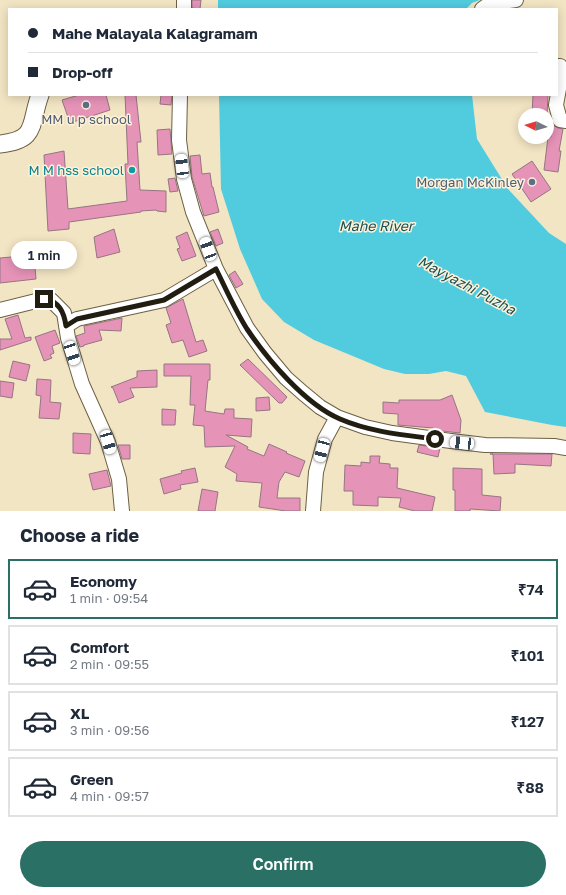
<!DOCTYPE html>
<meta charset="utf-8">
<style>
:root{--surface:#fff;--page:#f2f2f3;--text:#1f2937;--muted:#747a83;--line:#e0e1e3;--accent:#2a7065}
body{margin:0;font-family:"Golos Text",sans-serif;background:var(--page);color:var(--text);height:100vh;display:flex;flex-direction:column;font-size:15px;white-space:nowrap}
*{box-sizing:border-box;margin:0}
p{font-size:13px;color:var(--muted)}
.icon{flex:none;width:22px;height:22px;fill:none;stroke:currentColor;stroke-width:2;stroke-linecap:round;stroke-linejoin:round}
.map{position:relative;height:511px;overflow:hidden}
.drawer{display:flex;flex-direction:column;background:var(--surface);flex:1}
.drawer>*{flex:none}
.guide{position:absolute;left:8px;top:8px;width:550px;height:88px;border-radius:0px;box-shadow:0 2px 10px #0003;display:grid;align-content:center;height:88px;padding:0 20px;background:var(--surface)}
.needle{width:26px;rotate:275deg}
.buttons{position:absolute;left:518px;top:108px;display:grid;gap:8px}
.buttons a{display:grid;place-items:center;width:36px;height:36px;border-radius:50%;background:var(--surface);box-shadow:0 2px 10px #0003;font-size:20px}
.end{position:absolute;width:18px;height:18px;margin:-9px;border:5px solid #221d11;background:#fff;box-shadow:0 0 0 2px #fff}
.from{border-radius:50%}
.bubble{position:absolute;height:28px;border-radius:14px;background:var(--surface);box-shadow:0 2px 10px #0003;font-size:13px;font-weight:600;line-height:28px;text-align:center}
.car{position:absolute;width:12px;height:24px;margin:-12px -6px;border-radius:5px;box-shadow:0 0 3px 1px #0007;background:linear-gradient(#fff 24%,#345 0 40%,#fff 0 76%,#345 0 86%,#fff 0)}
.guide b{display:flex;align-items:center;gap:14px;height:38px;font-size:15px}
.guide b+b{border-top:1px solid var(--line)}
.guide i{width:10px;height:10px;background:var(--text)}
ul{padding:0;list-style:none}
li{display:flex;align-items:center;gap:12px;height:60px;margin:0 8px 6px;padding:0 12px;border:2px solid var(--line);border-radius:0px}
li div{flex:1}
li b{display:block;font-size:15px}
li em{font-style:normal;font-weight:600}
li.selected{border-color:var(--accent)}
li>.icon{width:36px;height:36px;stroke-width:1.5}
h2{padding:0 20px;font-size:18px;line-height:48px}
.button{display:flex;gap:8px;margin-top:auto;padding:8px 20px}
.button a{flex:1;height:46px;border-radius:24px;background:var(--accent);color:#fff;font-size:16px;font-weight:600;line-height:46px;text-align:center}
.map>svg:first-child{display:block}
.water{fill:#51ccdf}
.building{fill:#e693b8;stroke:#967583}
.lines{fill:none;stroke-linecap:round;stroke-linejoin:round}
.minor-casing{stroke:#6c6043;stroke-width:16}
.major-casing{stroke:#6c6043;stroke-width:19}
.minor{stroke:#fff;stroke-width:14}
.major{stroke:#fff;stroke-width:17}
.route{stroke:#221d11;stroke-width:5}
.service-dot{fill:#5c6f8a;stroke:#fdf2d8;stroke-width:1.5}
.culture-dot{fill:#0f9aa8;stroke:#fdf2d8;stroke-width:1.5}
.labels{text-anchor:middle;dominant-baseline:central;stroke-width:3;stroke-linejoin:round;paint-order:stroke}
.service-label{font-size:13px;fill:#4e5e75;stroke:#fdf2d8}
.culture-label{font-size:13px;fill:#0d838f;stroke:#fdf2d8;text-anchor:end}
.water-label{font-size:14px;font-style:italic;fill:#194e56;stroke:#fdf2d8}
</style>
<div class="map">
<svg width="566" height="511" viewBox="0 0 566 511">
<rect width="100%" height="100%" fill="#f2e5c4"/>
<!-- water -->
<path class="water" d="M218 0H480L472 3 466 9H218Z
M219 95H472L477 139 508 189 549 233 566 244V427L552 425 485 412 466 376 446 371 429 374H405L384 369 314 340 284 322 262 299 240 249 221 189Z"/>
<!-- building -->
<path class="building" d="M192 0H201L200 9 192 8Z
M79 95H106L110 110 70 123 62 100Z
M125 95H136L141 142H137L140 190 166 191V212L157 211 156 210 141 211V212L69 222V229L48 231 44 155 64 151 68 209 127 201 125 164H128Z
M161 95H172L171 105 160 104Z
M533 95H548L547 115H532Z
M553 125 558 128 563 129 559 151H561L558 172 544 170 548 137H551Z
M170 129 172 154 158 155 157 130Z
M200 155 202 174 210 173 212 187H213L219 212 204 216 192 177 190 156Z
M532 161 551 189 531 202 512 174Z
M175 178 178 191 170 192 168 179Z
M114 229 120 252 97 258 94 237Z
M218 229 223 243 216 246 210 232Z
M187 232 196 256 182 261 177 249 180 248 176 237Z
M34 255 36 279 0 283V258Z
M235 271 243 284 236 288 229 275Z
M183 299 196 342 203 340 207 351 189 357 183 340 172 343 166 325 171 323 166 308Z
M18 315 25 338 31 337V340L0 350V339H12L5 319Z
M122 318 121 331 99 330 102 340 84 345V346L80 347 76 336 85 333 84 326Z
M55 330 60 343 52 346 54 353 50 355 52 358 44 361 35 337Z
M248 359 287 397 282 403H279L240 365Z
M13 361 30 365 26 381 9 377Z
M164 364H210V380H208L205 411 224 414 225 409H234V418L252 419 251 437 226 435 248 447 247 449 264 456 269 444 287 452 286 453 305 461 299 477 285 472 279 482 277 498H300V511H286L259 507 262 483 236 481 237 474 225 467 235 446 205 447 204 426 193 425 195 405H190L191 376H164Z
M157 370V387L130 388 134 397 119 403 113 388 111 387 137 377V371Z
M37 379 51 380 50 402 61 403 59 419 39 418 41 396 36 395Z
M0 381 14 383 12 398 0 396Z
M452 395 461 420 460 433 433 430V428L398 425V414L383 413V402L399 403V400H440Z
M269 397 270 410 256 411V398Z
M162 409 176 410 175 425H162Z
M73 433 91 434 90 454 73 453Z
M118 445H130V459H122Z
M419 445 440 448 438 457 417 452Z
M490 454H552L551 466 515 464V473L494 474 493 454Z
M370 456H380L379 463 390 464V468H398L397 488 435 497 432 511H415L399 507 401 498 378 497V506L353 505V491H344L345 465 361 466V462L370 463Z
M195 468 198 482 180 485 181 489 164 494 160 479 182 473 181 471Z
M453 468 482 469V495L501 497 500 511 470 509V511H455V490H453Z
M107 470 111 486 93 490 89 474Z
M202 489 218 492 215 511H198Z"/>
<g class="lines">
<!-- minor casing -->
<g class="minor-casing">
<path id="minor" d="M184 9V0
M482 9 489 4 516 0
M557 66H560L562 72 556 105 560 120 566 121
M180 95 179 140 184 179 193 212 216 269 247 328 265 353 286 378 303 393 320 407 337 417 365 427 392 433 451 441 485 445 554 446 566 448
M0 310 44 299 51 300 64 313 68 338 82 384 108 442 119 479 122 511
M66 326 77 319 164 300 216 269
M313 511 316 472 325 439 337 417"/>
</g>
<!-- major casing -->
<g class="major-casing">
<path id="major" d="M0 144C38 140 29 125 40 95"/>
</g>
<!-- minor -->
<use href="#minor" class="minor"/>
<!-- major -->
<use href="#major" class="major"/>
</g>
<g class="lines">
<!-- route -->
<path class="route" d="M44 299C59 301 64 312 66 326L77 319 164 300 216 269C226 289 235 310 247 329 268 360 305 404 340 419 370 432 404 435 435 439"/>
</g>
<!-- markers -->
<g class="service-dot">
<circle cx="86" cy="105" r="4"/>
<circle cx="532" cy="182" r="4"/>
</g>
<circle class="culture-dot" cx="132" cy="170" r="4"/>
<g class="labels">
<!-- service labels -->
<g class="service-label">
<text x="86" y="119">MM u p school</text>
<text x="524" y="182" text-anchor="end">Morgan McKinley</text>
</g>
<!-- culture labels -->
<g class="culture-label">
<text x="124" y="170">M M hss school</text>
</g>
<!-- water labels -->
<g class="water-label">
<text x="376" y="225">Mahe River</text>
<text transform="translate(467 285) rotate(28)">Mayyazhi Puzha</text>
</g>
</g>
</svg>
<div class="buttons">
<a><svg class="needle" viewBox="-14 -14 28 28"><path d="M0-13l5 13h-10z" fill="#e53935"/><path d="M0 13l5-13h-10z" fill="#747a83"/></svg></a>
</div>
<i class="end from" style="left:435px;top:439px"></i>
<i class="end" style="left:44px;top:299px"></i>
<div class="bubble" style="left:11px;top:241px;width:66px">1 min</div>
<i class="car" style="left:182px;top:166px;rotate:353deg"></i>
<i class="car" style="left:208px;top:249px;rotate:340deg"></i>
<i class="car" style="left:72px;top:353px;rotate:162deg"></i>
<i class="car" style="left:108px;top:442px;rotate:164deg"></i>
<i class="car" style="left:462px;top:443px;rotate:276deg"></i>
<i class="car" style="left:322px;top:450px;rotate:195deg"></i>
<div class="guide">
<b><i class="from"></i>Mahe Malayala Kalagramam</b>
<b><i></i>Drop-off</b>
</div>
</div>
<section class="drawer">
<h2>Choose a ride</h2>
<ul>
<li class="selected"><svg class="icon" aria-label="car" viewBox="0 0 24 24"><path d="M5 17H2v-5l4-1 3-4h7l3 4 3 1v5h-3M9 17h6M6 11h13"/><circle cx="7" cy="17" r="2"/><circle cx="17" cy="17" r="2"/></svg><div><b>Economy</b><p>1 min · 09:54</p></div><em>₹74</em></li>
<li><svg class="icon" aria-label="car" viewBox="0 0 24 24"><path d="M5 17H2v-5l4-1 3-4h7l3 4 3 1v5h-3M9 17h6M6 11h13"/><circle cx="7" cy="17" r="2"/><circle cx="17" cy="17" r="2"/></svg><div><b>Comfort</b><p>2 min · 09:55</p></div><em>₹101</em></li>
<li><svg class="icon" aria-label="car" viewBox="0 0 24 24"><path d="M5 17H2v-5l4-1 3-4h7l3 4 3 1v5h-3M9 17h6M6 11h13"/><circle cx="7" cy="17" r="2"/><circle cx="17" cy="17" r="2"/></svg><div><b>XL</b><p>3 min · 09:56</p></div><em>₹127</em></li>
<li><svg class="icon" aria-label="car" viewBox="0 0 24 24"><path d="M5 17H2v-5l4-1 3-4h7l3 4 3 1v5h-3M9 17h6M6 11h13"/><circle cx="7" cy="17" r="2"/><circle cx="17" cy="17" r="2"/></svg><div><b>Green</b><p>4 min · 09:57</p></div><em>₹88</em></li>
</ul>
<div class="button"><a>Confirm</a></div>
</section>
